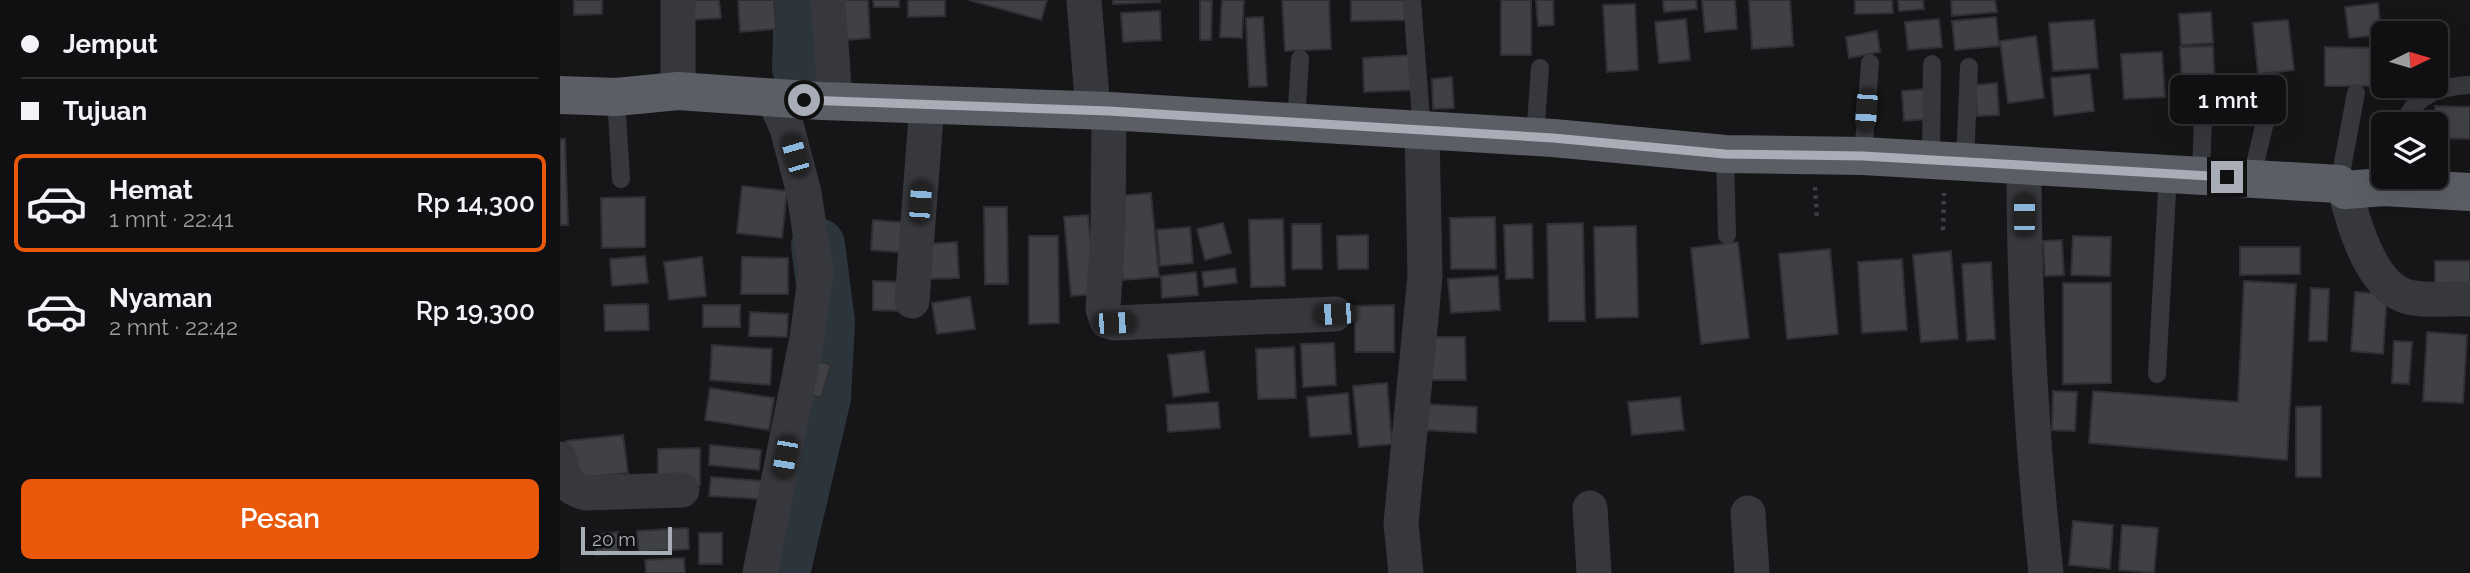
<!DOCTYPE html>
<html lang="id">
<meta charset="utf-8">
<style>
:root{--surface:#101012;--page:#19191b;--text:#f1f3f6;--muted:#9c9d9f;--line:#303032;--accent:#ea580c}
body{margin:0;font-family:Raleway,sans-serif;background:var(--page);color:var(--text);height:100vh;display:flex;flex-direction:column;font-size:26px;white-space:nowrap}
*{box-sizing:border-box;margin:0}
p{font-size:23px;color:var(--muted)}
.icon{flex:none;width:38px;height:38px;fill:none;stroke:currentColor;stroke-width:2;stroke-linecap:round;stroke-linejoin:round}
.map{position:relative;flex:1;overflow:hidden}
.details{display:flex;flex-direction:column;background:var(--surface);width:560px}
.details>*{flex:none}
.banner{display:grid;align-content:center;height:154px;padding:0 21px;background:var(--surface)}
.needle{width:46px;rotate:85deg}
.tools{position:absolute;left:1811px;top:21px;display:grid;gap:14px}
.tools a{display:grid;place-items:center;width:77px;height:77px;border-radius:10px;background:var(--surface);box-shadow:0 7px 28px #0002,0 0 0 2px var(--line);font-size:35px}
.scale{position:absolute;left:21px;bottom:18px;width:91px;box-sizing:border-box;padding-left:7px;border:4px solid #a8adb8;border-top:0;font-size:19px;line-height:24px;white-space:nowrap;color:#a8adb8;-webkit-text-stroke:5px #111113;paint-order:stroke}
.end{position:absolute;width:32px;height:32px;margin:-16px;border:9px solid #a8adb8;background:#111;box-shadow:0 0 0 4px #111}
.from{border-radius:50%}
.bubble{position:absolute;height:49px;border-radius:10px;background:var(--surface);box-shadow:0 7px 28px #0002,0 0 0 2px var(--line);font-size:23px;font-weight:600;line-height:49px;text-align:center}
.car{position:absolute;width:21px;height:42px;margin:-21px -10px;border-radius:9px;box-shadow:0 0 5px 2px #0007;background:linear-gradient(#222 24%,#8ab4d8 0 40%,#222 0 76%,#8ab4d8 0 86%,#222 0)}
.banner b{display:flex;align-items:center;gap:24px;height:66px;font-size:26px}
.banner b+b{border-top:2px solid var(--line)}
.banner i{width:18px;height:18px;background:var(--text)}
ul{padding:0;list-style:none}
li{display:flex;align-items:center;gap:21px;height:98px;margin:0 14px 10px;padding:0 7px;border:4px solid transparent;border-radius:10px}
li div{flex:1}
li b{display:block;font-size:26px}
li em{font-style:normal;font-weight:600}
li.on{border-color:var(--accent)}
li>.icon{width:63px;height:63px;stroke-width:1.5}
.cta{display:flex;gap:14px;margin-top:auto;padding:14px 21px}
.cta a{flex:1;height:80px;border-radius:10px;background:var(--accent);color:#fff;font-size:28px;font-weight:600;line-height:80px;text-align:center}
main{display:flex;flex:1;min-height:0}
.map>svg:first-child{display:block}
.lines{fill:none;stroke-linecap:round;stroke-linejoin:round}
.river{stroke:#2c353c;stroke-width:54}
.building{fill:#404145;stroke:#303034;stroke-width:2}
.path{stroke:#3d3f44;stroke-width:4.5;stroke-dasharray:3.5 5;stroke-linecap:butt}
.service{stroke:#37383d;stroke-width:18}
.minor{stroke:#37383d;stroke-width:35}
.trunk{stroke:#5b5e65;stroke-width:38}
.route{stroke:#a8adb8;stroke-width:9}
</style>
<main>
<section class="details">
<div class="banner">
<b><i class="from"></i>Jemput</b>
<b><i></i>Tujuan</b>
</div>
<ul>
<li class="on"><svg class="icon" aria-label="car" viewBox="0 0 24 24"><path d="M5 17H2v-5l4-1 3-4h7l3 4 3 1v5h-3M9 17h6M6 11h13"/><circle cx="7" cy="17" r="2"/><circle cx="17" cy="17" r="2"/></svg><div><b>Hemat</b><p>1 mnt · 22:41</p></div><em>Rp 14,300</em></li>
<li><svg class="icon" aria-label="car" viewBox="0 0 24 24"><path d="M5 17H2v-5l4-1 3-4h7l3 4 3 1v5h-3M9 17h6M6 11h13"/><circle cx="7" cy="17" r="2"/><circle cx="17" cy="17" r="2"/></svg><div><b>Nyaman</b><p>2 mnt · 22:42</p></div><em>Rp 19,300</em></li>
</ul>
<div class="cta"><a>Pesan</a></div>
</section>
<div class="map">
<svg width="1910" height="573" viewBox="0 0 1910 573">
<rect width="100%" height="100%" fill="#161618"/>
<g class="lines">
<!-- river -->
<path class="river" d="M239 68 241 0
M223 573 264 397 268 322 258 245"/>
</g>
<!-- building -->
<path class="building" d="M14 0H42V14L14 15Z
M127 0H159L161 18 129 20Z
M178 0H214L216 29 180 32Z
M283 0H308L310 38 286 40Z
M313 0H339V7H314Z
M348 0H385V16L348 17Z
M409 0H487L481 20Z
M553 0H600V2L553 4Z
M640 0 652 1 651 40H640Z
M662 0H684L682 38 660 37Z
M722 0H769L771 49 725 51Z
M791 0H844L845 20 791 21Z
M941 0H971V55H941Z
M976 0H993L994 25 978 26Z
M1103 0H1136L1137 9 1104 12Z
M1142 0H1175L1177 29 1145 32Z
M1189 0H1230L1233 46 1192 49Z
M1295 0H1332L1333 13 1295 14Z
M1338 0H1363L1364 9 1339 11Z
M1391 0H1435L1437 12 1392 16Z
M1818 3 1821 35 1789 38 1785 7Z
M1075 4 1078 70 1047 72 1043 5Z
M600 11 601 40 563 42 561 13Z
M1651 12 1653 43 1621 45 1619 14Z
M703 17 707 86 689 87 686 18Z
M1436 17 1439 46 1395 50 1392 21Z
M1126 19 1130 60 1099 63 1095 22Z
M1379 19 1382 47 1348 50 1345 22Z
M1534 20 1538 68 1493 71 1489 23Z
M1728 20 1734 70 1698 74 1693 23Z
M1317 31 1320 52 1289 58 1286 37Z
M1476 36 1484 98 1448 103 1440 41Z
M1653 46 1655 89 1622 91 1620 47Z
M1765 47 1822 48V86H1765Z
M1602 52 1605 97 1564 99 1561 54Z
M850 55 852 90 804 92 803 58Z
M1530 74 1534 111 1494 116 1491 78Z
M892 77 894 108 873 109 872 79Z
M1437 83 1439 115 1417 116 1415 85Z
M1365 89 1367 119 1344 121 1342 91Z
M1875 106 1910 107V139L1876 138Z
M0 139H5L8 225H0Z
M182 186 227 191 222 238 177 233Z
M591 193 599 277 563 280 555 196Z
M85 197V247L42 248 41 198Z
M424 207H447L448 284H425Z
M528 215 535 294 511 296 504 217Z
M935 217 936 269H891L890 218Z
M723 219 725 286 691 287 689 220Z
M313 220 352 223 350 253 311 250Z
M663 223 671 253 645 260 637 229Z
M1023 223 1025 321H989L987 224Z
M732 224H761L762 269H732Z
M972 224 973 278 946 279 944 225Z
M1076 226 1078 317 1036 318 1034 227Z
M630 227 633 263 600 266 597 230Z
M808 235V269H778L777 236Z
M469 236H498L499 323 469 324Z
M1513 236 1551 237 1550 276 1511 275Z
M1502 240 1504 275 1485 276 1483 241Z
M397 242 399 278 366 279 364 244Z
M1178 242 1189 338 1141 344 1131 248Z
M1680 247H1740V274L1680 275Z
M1270 249 1278 334 1227 339 1219 254Z
M1391 251 1398 339 1361 342 1353 255Z
M85 256 88 283 52 286 50 259Z
M142 257 146 296 109 300 104 262Z
M182 257 228 258V294H181Z
M1342 259 1347 330 1302 333 1298 262Z
M1875 261H1910V292H1875Z
M1431 262 1435 339 1407 341 1402 264Z
M675 268 677 283 644 287 642 272Z
M636 272 638 295 602 298 601 276Z
M938 276 940 310 891 313 888 279Z
M313 281 340 282V311L313 310Z
M1684 281 1736 284 1727 460 1529 443 1533 391 1678 402Z
M1503 283H1551V383L1503 384Z
M1751 288 1769 289 1767 341H1749Z
M1795 292 1827 294 1823 354 1791 351Z
M410 297 415 329 377 334 372 303Z
M88 304 89 330 45 331 44 305Z
M143 305H180V327H143Z
M834 305V352H795V306Z
M190 312 228 314 227 337 189 336Z
M1867 332 1907 335 1903 403 1863 401Z
M867 337H905L906 380H867Z
M1834 341 1852 342 1849 384 1832 383Z
M774 343 776 385 743 387 741 344Z
M152 345 212 349 210 385 150 380Z
M734 347 736 398 698 399 696 349Z
M644 351 649 392 613 397 608 355Z
M252 359 271 365 261 398 243 392Z
M827 383 832 444 799 447 793 386Z
M150 388 214 398 209 430 145 420Z
M1493 391 1517 392 1515 431 1492 430Z
M788 393 791 434 750 437 747 397Z
M1120 397 1124 430 1072 435 1068 402Z
M658 402 660 428 608 432 606 405Z
M863 404 917 407 916 433 862 430Z
M1761 406V477H1736V407Z
M63 435 68 473 10 479 6 441Z
M150 445 201 450 199 470 149 465Z
M140 448V485L98 486V449Z
M151 477 203 481 201 499 149 496Z
M1513 521 1553 525 1550 569 1509 565Z
M1562 525 1598 528 1594 573 1559 570Z
M128 528 129 549 79 552 77 531Z
M58 532 59 553 36 555 34 535Z
M139 533H162V564H139Z
M124 558 125 573H86L85 560Z"/>
<g class="lines">
<!-- path -->
<path class="path" d="M1255 187 1257 219
M1383 230 1384 193"/>
<!-- service -->
<path class="service" d="M852 0 862 131
M56 97 61 179
M736 123 740 59
M1844 124C1854 95 1880 86 1910 85
M975 137 980 68
M1165 154 1167 235
M1303 156 1310 63
M1371 160 1372 64
M1405 161 1409 67
M1641 176 1643 115
M1692 177 1705 122
M1779 184 1796 93
M1597 374 1608 174"/>
<!-- minor -->
<path class="minor" d="M118 0V91
M268 0 275 101
M524 0 533 110
M549 111 548 231 543 309 547 321 554 323 775 314
M1464 165C1464 302 1471 437 1486 573
M1785 190C1793 222 1810 284 1845 296 1863 302 1891 298 1910 299
M352 301 367 104
M0 459C4 479 6 488 26 493L122 490
M1030 508 1034 573
M1188 513 1192 573
M200 573 247 338 256 271 244 193 227 128 213 97
M846 573 841 523 865 276 862 131"/>
<!-- trunk -->
<path class="trunk" d="M0 95 56 97 118 91 262 101 549 111 993 138 1165 154 1303 156 1779 184 1785 190 1824 187 1910 192"/>
</g>
<g class="lines">
<!-- route -->
<path class="route" d="M244 100 549 111 993 138 1165 154 1303 156 1667 177"/>
</g>
</svg>
<div class="tools">
<a><svg class="needle" viewBox="-14 -14 28 28"><path d="M0-13l5 13h-10z" fill="#e53935"/><path d="M0 13l5-13h-10z" fill="#9c9d9f"/></svg></a>
<a><svg class="icon" aria-label="layers" viewBox="0 0 24 24"><path d="M12 4l9 5-9 5-9-5zM3 14l9 5 9-5"/></svg></a>
</div>
<div class="scale">20 m</div>
<i class="end from" style="left:244px;top:100px"></i>
<i class="end" style="left:1667px;top:177px"></i>
<div class="bubble" style="left:1610px;top:75px;width:116px">1 mnt</div>
<i class="car" style="left:1306px;top:110px;rotate:184deg"></i>
<i class="car" style="left:235px;top:155px;rotate:344deg"></i>
<i class="car" style="left:360px;top:202px;rotate:4deg"></i>
<i class="car" style="left:1464px;top:215px;rotate:0deg"></i>
<i class="car" style="left:775px;top:314px;rotate:267deg"></i>
<i class="car" style="left:554px;top:323px;rotate:88deg"></i>
<i class="car" style="left:225px;top:457px;rotate:190deg"></i>
</div>
</main>
